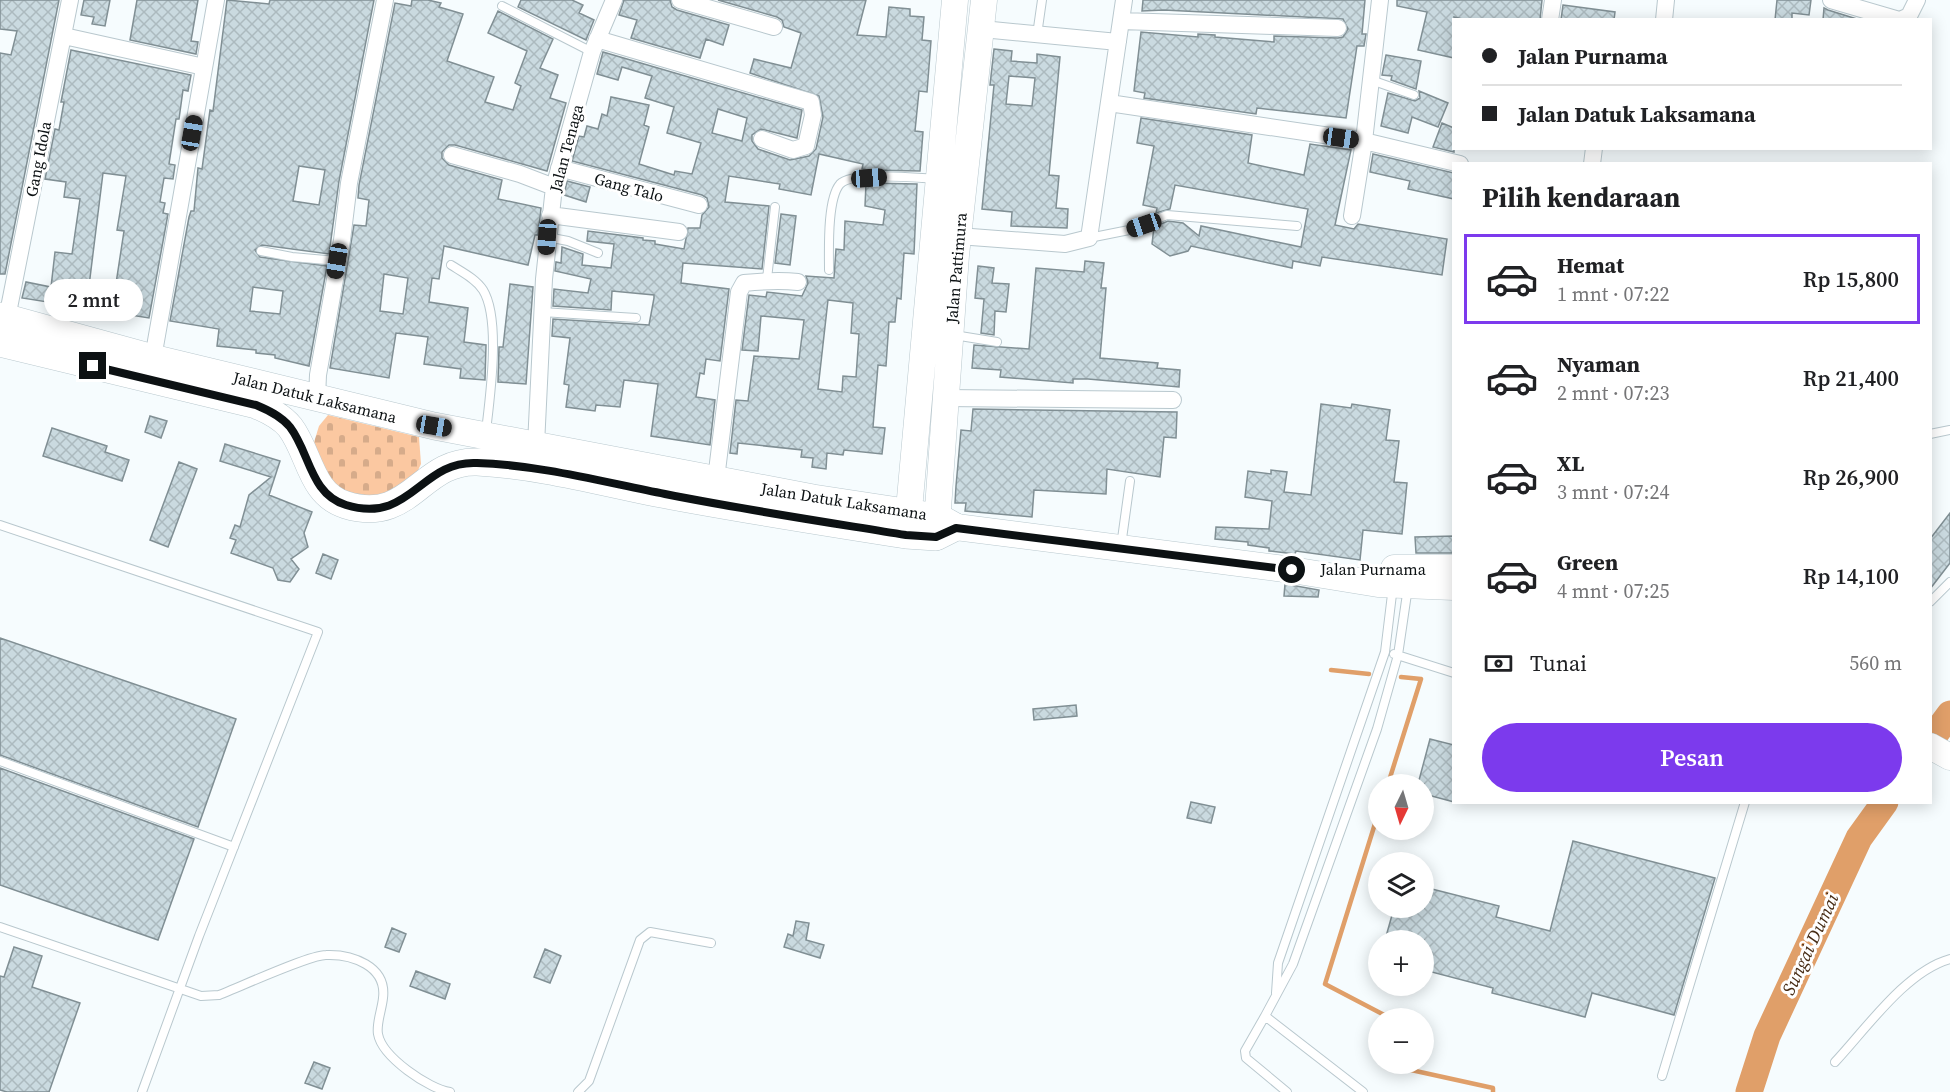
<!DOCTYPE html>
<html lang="id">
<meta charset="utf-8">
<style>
:root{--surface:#fff;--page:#f2f2f2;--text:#202124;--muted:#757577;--line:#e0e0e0;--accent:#7c3aed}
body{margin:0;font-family:"Source Serif 4",serif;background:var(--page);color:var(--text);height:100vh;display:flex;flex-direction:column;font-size:22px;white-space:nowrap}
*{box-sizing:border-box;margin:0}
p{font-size:20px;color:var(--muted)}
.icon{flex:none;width:33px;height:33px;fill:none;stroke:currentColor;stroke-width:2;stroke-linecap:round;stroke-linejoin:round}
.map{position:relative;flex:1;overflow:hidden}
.side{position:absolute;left:1452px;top:162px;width:480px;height:642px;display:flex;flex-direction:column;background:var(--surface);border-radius:0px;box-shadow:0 3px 15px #0003}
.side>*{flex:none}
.banner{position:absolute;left:1452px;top:18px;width:480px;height:132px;border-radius:0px;box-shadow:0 3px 15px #0003;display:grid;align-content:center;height:132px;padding:0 30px;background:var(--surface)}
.needle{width:39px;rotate:185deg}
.buttons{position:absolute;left:1368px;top:774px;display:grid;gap:12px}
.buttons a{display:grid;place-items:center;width:66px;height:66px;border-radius:50%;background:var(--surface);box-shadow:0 3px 15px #0003;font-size:30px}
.end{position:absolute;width:27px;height:27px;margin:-14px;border:8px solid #0c1113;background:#fff;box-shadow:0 0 0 3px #fff}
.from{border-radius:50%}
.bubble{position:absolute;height:42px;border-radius:21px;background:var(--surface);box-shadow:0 3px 15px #0003;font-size:20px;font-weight:600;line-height:42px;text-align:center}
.car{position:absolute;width:18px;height:36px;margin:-18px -9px;border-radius:8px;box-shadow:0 0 4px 2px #0007;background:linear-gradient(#222 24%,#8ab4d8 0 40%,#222 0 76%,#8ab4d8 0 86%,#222 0)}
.banner b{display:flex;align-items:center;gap:21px;height:57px;font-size:22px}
.banner b+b{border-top:2px solid var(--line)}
.banner i{width:15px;height:15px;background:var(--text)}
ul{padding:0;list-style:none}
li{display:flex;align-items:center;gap:18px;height:90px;margin:0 12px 9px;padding:0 18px;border:3px solid transparent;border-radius:0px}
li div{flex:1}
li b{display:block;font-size:22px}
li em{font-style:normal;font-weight:600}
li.current{border-color:var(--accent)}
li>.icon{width:54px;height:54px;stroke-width:1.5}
h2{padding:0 30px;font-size:27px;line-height:72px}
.pay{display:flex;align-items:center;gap:15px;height:66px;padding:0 30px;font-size:22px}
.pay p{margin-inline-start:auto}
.cta{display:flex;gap:12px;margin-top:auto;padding:12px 30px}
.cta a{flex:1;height:69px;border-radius:36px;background:var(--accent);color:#fff;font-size:24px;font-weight:600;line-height:69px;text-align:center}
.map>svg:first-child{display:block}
.cemetery{fill:url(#cemetery-stones)}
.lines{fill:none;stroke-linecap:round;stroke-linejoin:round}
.stream{stroke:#e09f69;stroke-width:4.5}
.river{stroke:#e09f69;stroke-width:27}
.building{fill:url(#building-cross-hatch);stroke:#808f94;stroke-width:1.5;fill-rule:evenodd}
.service-casing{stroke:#b9c8ce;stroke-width:10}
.minor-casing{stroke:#b9c8ce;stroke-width:18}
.primary-casing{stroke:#b9c8ce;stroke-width:27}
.trunk-casing{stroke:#b9c8ce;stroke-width:28}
.service{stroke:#fff;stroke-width:8}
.minor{stroke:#fff;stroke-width:16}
.primary{stroke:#fff;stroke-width:26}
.trunk{stroke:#fff;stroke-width:27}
.route{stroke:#0c1113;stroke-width:8}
.labels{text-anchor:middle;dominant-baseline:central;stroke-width:6;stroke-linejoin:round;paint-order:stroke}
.street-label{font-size:16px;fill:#0c1113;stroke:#fff}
.water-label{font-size:18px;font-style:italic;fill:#472c15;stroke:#fff}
</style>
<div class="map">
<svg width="1950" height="1092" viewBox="0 0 1950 1092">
<defs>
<pattern id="cemetery-stones" width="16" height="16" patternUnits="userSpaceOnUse" patternTransform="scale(1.5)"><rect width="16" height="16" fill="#fbc8a1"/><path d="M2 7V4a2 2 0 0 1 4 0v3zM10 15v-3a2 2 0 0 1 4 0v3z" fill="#d6ab8a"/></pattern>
<pattern id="building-cross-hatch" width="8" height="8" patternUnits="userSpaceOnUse" patternTransform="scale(1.5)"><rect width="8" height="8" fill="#cadae0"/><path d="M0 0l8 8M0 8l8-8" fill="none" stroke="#acbabf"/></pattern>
</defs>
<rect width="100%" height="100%" fill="#f6fcfe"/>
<!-- cemetery -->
<path class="cemetery" d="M328 415 419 437 421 464 409 489 347 505 311 452 319 426Z"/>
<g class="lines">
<!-- stream -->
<path class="stream" d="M1331 670 1369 674
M1388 784 1421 679 1401 677
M1378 814 1325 984 1390 1018
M1402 1064V1068L1493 1088V1092"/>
<!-- river -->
<path class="river" d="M1930 741 1950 714
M1749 1092 1767 1036 1859 838 1885 802"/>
</g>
<!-- building -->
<path class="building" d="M0 0H59L5 274H0V53L11 55 17 31 0 29Z
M84 0H110L105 26 92 24 94 17 81 15Z
M137 0H198L191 41 198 42 196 54 130 40Z
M227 0 269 4 270 0H374L339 181 329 254 262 245 255 250 260 257 327 266 309 366 275 358V355L256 353V350L217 346 219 329 170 321 189 217 191 211H194L198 168 202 169 210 110 213 111ZM299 166 325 170 319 205 293 201ZM253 287 283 291 280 314 250 311Z
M412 0H428L441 3 439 7 463 14 447 61 494 77 485 102 513 110 521 86 515 83 527 51 488 33 498 11 553 39 540 68 558 75 550 98 566 103 547 171 455 145H449L442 152V158L449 165 502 180 498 199 541 208 538 235H535L528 265 444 246 439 279 432 278 429 302 468 308 464 342 486 345 485 380 460 378 461 369 424 364 428 337 396 333 389 378 330 368 354 225 366 226 369 200 358 198 359 185 395 3 411 6ZM384 274 408 278 403 314 380 311Z
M521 0H572L583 5 579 13 594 20 586 40 518 7Z
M624 0H670L672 7 677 10 729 25 723 45 706 39 700 58 631 38 637 20 619 15Z
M718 0H866L857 35 886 37 889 7 910 9V16L924 17 922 40 931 41 927 92 919 91 915 131 923 132 920 171 867 170 862 169 863 164 819 154 811 195 779 189 780 184 729 176 725 202 769 206 762 269 683 263 681 283 729 289 720 361 706 359 704 374 700 373 696 397 715 400 710 445 651 436 658 384 624 380 620 407 596 405 595 411 566 407 569 385 564 384 570 338 552 336 553 319 649 325 654 298V295L612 291 611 310 553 306 554 289 588 293 591 279 555 271 556 262 561 263 562 247 583 254 582 265 611 268 614 244 587 241 588 231 643 238V240L655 241V244L684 249 688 228H700L702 215 709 207 707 198 702 195 572 161 579 136 584 137 587 126 598 129 602 114 607 116 611 97 649 105 644 125 649 127 639 164 674 175 675 171 692 174 701 143 667 133 674 107 645 98 652 76 622 67 618 80 597 74 603 52 802 110 797 138 761 129 752 135V141L758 149 790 160 809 156 816 149 823 117 819 96 750 73 754 59 791 68 801 33 784 27 782 20 777 17ZM718 109 747 118 742 141 712 133Z
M1143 0H1365L1362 34H1366L1364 46H1357L1346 118 1257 108 1256 114 1144 98 1145 93 1134 91 1141 32 1198 37V34L1215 35V37L1274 42V36L1338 38 1343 37 1348 29 1343 19 1164 10 1142 11Z
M1397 0H1542L1540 20H1467L1454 17V58L1418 50 1427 12 1397 6Z
M1777 0H1811L1809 15 1792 13V20H1775Z
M1563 5 1615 12 1614 20H1561Z
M1824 8 1828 10 1860 20H1823Z
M994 49 1012 51 1011 61 1037 63V54L1060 57 1049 175 1059 176 1056 208 1068 209 1067 228 1011 226 1012 212 982 209 994 85H990ZM1009 76 1035 78 1032 106 1006 104Z
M71 50 191 75 188 91 183 90 179 119H176L169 164 175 165 173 179 164 178 160 202 165 203 163 213 168 214 149 318 22 298 26 282 51 287 55 252 72 254 80 199 64 197 66 182 45 179 55 129 59 130 64 102H61ZM103 173 126 176 117 230 124 231 115 290 89 286Z
M1386 55 1421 61 1416 89 1391 80 1392 76 1382 75Z
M1419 91 1448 103 1438 127 1412 117 1408 133 1381 126 1388 93 1415 101 1420 98Z
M1141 118 1252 135 1248 163 1304 175 1310 144 1351 150 1335 225 1354 229 1358 224 1447 239 1442 275 1322 257 1320 266 1293 261 1292 268 1191 246 1188 251 1170 256 1152 244 1154 227 1168 221 1183 223 1199 236 1201 226 1301 247 1308 209 1175 185 1170 209 1156 213 1157 208 1143 205 1154 146 1137 143Z
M1442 123 1454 128V152L1433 147Z
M1373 154 1454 173V199L1408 189 1410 181 1370 172Z
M567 181 590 187 586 202 564 195Z
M866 183 917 184 914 254 904 253 901 299 897 298 895 322H889L886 366 878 365 873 427 885 428 882 454 844 450 843 455 827 453 826 469 812 467 813 458 801 457 802 450 738 443 737 454 730 453 736 400 748 401 754 356 799 359 804 320 761 316 758 351 742 350 749 295 766 297 767 292 802 296 808 283 806 276 834 278 836 249 844 250 845 221 883 225 885 210 865 206ZM828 300 853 303 851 333 859 334 856 377 843 376 842 392 818 389Z
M781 214 796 216 790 265 775 263Z
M1085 261 1104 263 1101 288H1106L1100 358 1158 363 1157 368 1180 370 1179 387 1088 379H1073V383L1000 377 1001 370 972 368 974 345 1029 349 1036 268 1084 272Z
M978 266 994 268 992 283 1009 284 1006 312 995 311 994 335 981 333 984 299 975 298Z
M510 284 533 287 526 384 498 382 499 347H503Z
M1321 404 1351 408 1352 404 1390 410 1386 440 1399 441 1394 482 1407 483 1402 534 1363 530 1360 560 1296 551 1295 554 1269 551V548L1248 545V542L1215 539 1216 527 1269 529 1272 501 1245 497 1248 471 1271 474V470L1287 472 1284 492 1311 495Z
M973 409 1177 412 1176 438 1164 437 1160 477 1107 469 1106 494 1034 490 1032 517 965 511 966 503H955L956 486 961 430 971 431Z
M150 416 167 421 161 438 145 432Z
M52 428 107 446 105 452 129 460 122 481 43 456Z
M225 444 280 461 269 495 312 512 304 533 308 547 291 559 299 569 290 582 278 580 273 568 231 553 236 540 230 538 235 525 240 527 249 495 271 477 220 461Z
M179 462 197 469 168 547 150 540Z
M1950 513V563L1930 589V539Z
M1454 536V553H1416L1415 537Z
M323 554 338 560 331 579 316 573Z
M1285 584 1319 590 1318 597 1284 596Z
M0 638 236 719 198 827 0 755Z
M1076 705 1077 716 1034 720 1033 709Z
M1430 739 1454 745V802L1424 794V784H1418Z
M0 768 194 839 158 940 0 885Z
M1191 802 1215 807 1211 823 1187 818Z
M1573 841 1715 878 1674 1015 1592 993 1585 1017 1492 993 1493 988 1424 970V940H1385L1394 908H1424V887L1499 906 1496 917 1550 931Z
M796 921 809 923 806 940 824 945 820 958 784 947 788 934 793 936Z
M392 928 406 934 399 952 385 947Z
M14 947 42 956 32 987 80 1003 49 1092H7L0 1090V976L4 977Z
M545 949 561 956 550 983 534 977Z
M416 971 450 984 445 999 410 986Z
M314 1062 330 1068 322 1089 305 1083Z"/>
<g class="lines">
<!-- service casing -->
<g class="service-casing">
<path id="service" d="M502 6 592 52
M1037 35 1042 0
M1371 80 1414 95
M547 237 568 241 598 253
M1089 238 1129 230 1167 215 1297 226
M261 251 292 257 337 261
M451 265C462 272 476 279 483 290 501 319 490 397 486 431
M829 270C829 250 827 199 840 184 852 171 918 178 936 179
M767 279 775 207
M542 312 636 318
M954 335 997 342
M1930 434 1950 430
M0 525 318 632 199 936 142 1092
M1121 546 1130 481
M1930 602 1950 582
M1394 654 1454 673
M0 761 234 847
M0 927 201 996 219 995C240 987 309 955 326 955 352 954 387 966 383 998 382 1009 376 1024 378 1034 382 1057 429 1089 450 1092
M1276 993 1278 963 1385 652 1393 586
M1265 1016 1245 1051 1246 1058 1287 1092
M1835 1062C1866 1029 1906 971 1950 959
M1662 1076 1745 802
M578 1092 589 1081 640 940 650 932 711 943
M1363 1092 1265 1016 1293 964 1377 729 1398 655 1408 587"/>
</g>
<!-- minor casing -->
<g class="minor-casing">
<path id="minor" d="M680 0 774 27
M1831 0 1899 20
M1550 20 1553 0
M1664 20 1666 0
M1900 20 1909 16 1917 0
M1121 21 1338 28
M982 29 1118 42
M64 36 204 67
M597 39 811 102 813 115 806 146 793 150 762 139
M1109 103 1364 141 1460 164
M452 155 520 174 554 187
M1592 164 1594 148
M559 168 699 205
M550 215 679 232
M1352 216 1364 141 1380 0
M958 236 1065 244 1089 238 1124 0
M7 318 70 0
M153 358 216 0
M317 398 318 375 342 240 349 183 385 0
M945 398 1173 400
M536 445 544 279 554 187 592 52 614 0
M716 479 739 292 744 283C763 281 779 280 798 282"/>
</g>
<!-- primary casing -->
<g class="primary-casing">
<path id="primary" d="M956 527 1292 570 1378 584 1454 587
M907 532 955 0
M936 537 956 255 984 0
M1394 568H1454
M1930 746 1950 757"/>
</g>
<!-- trunk casing -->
<g class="trunk-casing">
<path id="trunk" d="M0 316 153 358 434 426 813 498 938 517 956 527
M0 343 256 405C268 410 281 416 290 427 310 453 310 494 346 505 411 525 420 460 477 462 537 465 597 481 656 493 739 509 823 522 906 535L936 537 956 527"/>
</g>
<!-- service -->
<use href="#service" class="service"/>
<!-- minor -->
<use href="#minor" class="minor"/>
<!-- primary -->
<use href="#primary" class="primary"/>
<!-- trunk -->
<use href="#trunk" class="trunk"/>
</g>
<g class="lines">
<!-- route -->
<path class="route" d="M93 366 256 405C268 410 281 416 290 427 310 453 310 494 346 505 411 525 420 460 477 463 540 465 603 482 665 494 745 510 826 522 906 535L936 537 956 528 1292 570"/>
</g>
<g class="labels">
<!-- street labels -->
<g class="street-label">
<text transform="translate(566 148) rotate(-75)">Jalan Tenaga</text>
<text transform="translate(38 159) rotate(-79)">Gang Idola</text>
<text transform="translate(629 187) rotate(15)">Gang Talo</text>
<text transform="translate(956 268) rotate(-85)">Jalan Pattimura</text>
<text transform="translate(315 397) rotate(14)">Jalan Datuk Laksamana</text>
<text transform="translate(844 501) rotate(9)">Jalan Datuk Laksamana</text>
<text x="1373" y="569">Jalan Purnama</text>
</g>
<!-- water labels -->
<g class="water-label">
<text transform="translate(1810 944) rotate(-65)">Sungai Dumai</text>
</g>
</g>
</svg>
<div class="buttons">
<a><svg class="needle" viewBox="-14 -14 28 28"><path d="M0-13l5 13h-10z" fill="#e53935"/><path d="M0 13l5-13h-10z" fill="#757577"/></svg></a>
<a><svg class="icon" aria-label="layers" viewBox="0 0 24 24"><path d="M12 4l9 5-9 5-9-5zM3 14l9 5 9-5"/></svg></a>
<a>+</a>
<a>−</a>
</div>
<i class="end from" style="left:1292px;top:570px"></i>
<i class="end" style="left:93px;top:366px"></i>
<div class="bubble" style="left:44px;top:279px;width:99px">2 mnt</div>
<i class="car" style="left:192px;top:133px;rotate:10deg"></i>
<i class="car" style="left:1341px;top:138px;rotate:98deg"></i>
<i class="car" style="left:869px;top:178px;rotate:86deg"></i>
<i class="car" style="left:1144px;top:225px;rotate:251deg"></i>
<i class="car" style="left:547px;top:237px;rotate:184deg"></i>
<i class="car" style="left:337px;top:261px;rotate:189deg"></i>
<i class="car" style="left:434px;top:426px;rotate:100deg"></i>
<div class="banner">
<b><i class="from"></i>Jalan Purnama</b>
<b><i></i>Jalan Datuk Laksamana</b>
</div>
<section class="side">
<h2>Pilih kendaraan</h2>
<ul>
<li class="current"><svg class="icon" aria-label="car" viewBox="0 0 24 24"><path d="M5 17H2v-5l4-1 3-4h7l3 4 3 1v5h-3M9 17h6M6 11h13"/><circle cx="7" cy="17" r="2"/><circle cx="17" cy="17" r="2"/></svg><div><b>Hemat</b><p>1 mnt · 07:22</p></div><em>Rp 15,800</em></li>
<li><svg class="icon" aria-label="car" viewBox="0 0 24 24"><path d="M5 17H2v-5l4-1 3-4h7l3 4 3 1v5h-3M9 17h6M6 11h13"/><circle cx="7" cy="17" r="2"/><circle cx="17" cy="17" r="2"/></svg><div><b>Nyaman</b><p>2 mnt · 07:23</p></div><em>Rp 21,400</em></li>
<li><svg class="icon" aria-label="car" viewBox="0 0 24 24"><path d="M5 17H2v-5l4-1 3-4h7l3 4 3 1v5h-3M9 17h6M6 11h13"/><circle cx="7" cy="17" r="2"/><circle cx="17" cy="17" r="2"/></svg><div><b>XL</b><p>3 mnt · 07:24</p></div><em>Rp 26,900</em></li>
<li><svg class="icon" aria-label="car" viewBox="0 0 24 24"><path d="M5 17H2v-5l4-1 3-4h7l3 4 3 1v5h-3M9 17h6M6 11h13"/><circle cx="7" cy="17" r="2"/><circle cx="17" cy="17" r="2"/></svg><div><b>Green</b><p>4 mnt · 07:25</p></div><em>Rp 14,100</em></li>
</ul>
<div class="pay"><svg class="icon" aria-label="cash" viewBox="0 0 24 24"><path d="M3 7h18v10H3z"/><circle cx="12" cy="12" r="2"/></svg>Tunai<p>560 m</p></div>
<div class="cta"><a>Pesan</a></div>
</section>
</div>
